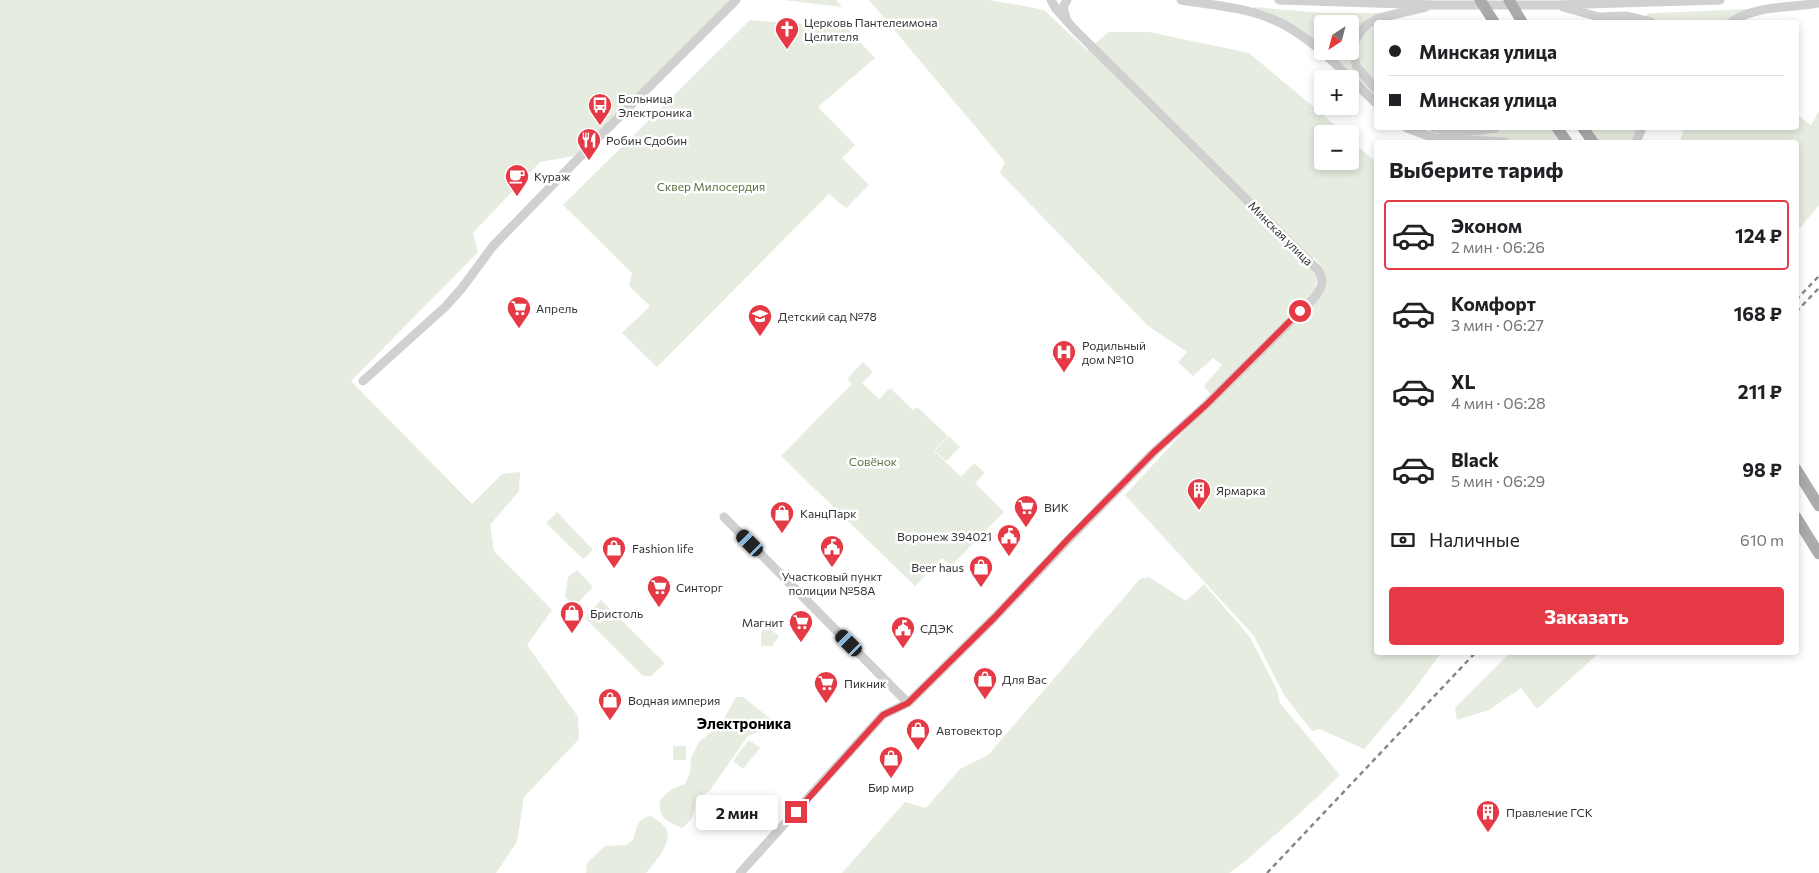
<!DOCTYPE html>
<html lang="ru">
<meta charset="utf-8">
<style>
:root{--surface:#fff;--page:#f2f2f2;--text:#202124;--muted:#757577;--line:#e0e0e0;--accent:#e63946}
body{margin:0;font-family:Commissioner,sans-serif;background:var(--page);color:var(--text);height:100vh;display:flex;flex-direction:column;font-size:19px;white-space:nowrap}
*{box-sizing:border-box;margin:0}
p{font-size:16px;color:var(--muted)}
.icon{flex:none;width:28px;height:28px;fill:none;stroke:currentColor;stroke-width:2;stroke-linecap:round;stroke-linejoin:round}
.map{position:relative;flex:1;overflow:hidden}
.details{position:absolute;left:1374px;top:140px;width:425px;height:515px;display:flex;flex-direction:column;background:var(--surface);border-radius:5px;box-shadow:0 2px 8px #0003}
.details>*{flex:none}
.hud{position:absolute;left:1374px;top:20px;width:425px;height:110px;border-radius:5px;box-shadow:0 2px 8px #0003;display:grid;align-content:center;height:110px;padding:0 15px;background:var(--surface)}
.needle{width:32px;rotate:216deg}
.controls{position:absolute;left:1314px;top:15px;display:grid;gap:10px}
.controls a{display:grid;place-items:center;width:45px;height:45px;border-radius:5px;background:var(--surface);box-shadow:0 2px 8px #0003;font-size:25px}
.end{position:absolute;width:22px;height:22px;margin:-11px;border:6px solid #e63946;background:#fff;box-shadow:0 0 0 2px #fff}
.from{border-radius:50%}
.bubble{position:absolute;height:35px;border-radius:5px;background:var(--surface);box-shadow:0 2px 8px #0003;font-size:16px;font-weight:700;line-height:35px;text-align:center}
.car{position:absolute;width:15px;height:30px;margin:-15px -8px;border-radius:6px;box-shadow:0 0 4px 1px #0007;background:linear-gradient(#222 24%,#8ab4d8 0 40%,#222 0 76%,#8ab4d8 0 86%,#222 0)}
.hud b{display:flex;align-items:center;gap:18px;height:48px;font-size:19px}
.hud b+b{border-top:1px solid var(--line)}
.hud i{width:12px;height:12px;background:var(--text)}
ul{padding:0;list-style:none}
li{display:flex;align-items:center;gap:15px;height:70px;margin:0 10px 8px;padding:0 5px;border:2px solid transparent;border-radius:5px}
li div{flex:1}
li b{display:block;font-size:19px}
li em{font-style:normal;font-weight:700}
li.active{border-color:var(--accent)}
li>.icon{width:45px;height:45px;stroke-width:1.5}
h2{padding:0 15px;font-size:22px;line-height:60px}
.pay{display:flex;align-items:center;gap:12px;height:55px;padding:0 15px;font-size:19px}
.pay p{margin-inline-start:auto}
.cta{display:flex;gap:10px;margin-top:auto;padding:10px 15px}
.cta a{flex:1;height:58px;border-radius:5px;background:var(--accent);color:#fff;font-size:20px;font-weight:700;line-height:58px;text-align:center}
.map>svg:first-child{display:block}
.green{fill:#e6ecdf}
.lines{fill:none;stroke-linecap:round;stroke-linejoin:round}
.minor{stroke:#d0d0d0;stroke-width:9}
.major{stroke:#ababab;stroke-width:11}
.rail{stroke:#888;stroke-width:2.5;stroke-dasharray:5 4;stroke-linecap:butt}
.route{stroke:#e63946;stroke-width:6}
.labels{text-anchor:middle;dominant-baseline:central;stroke-width:5;stroke-linejoin:round;paint-order:stroke}
.poi-label{font-size:12px;fill:#333;stroke:#fff;text-anchor:start}
.park-label{font-size:12px;fill:#56703f;stroke:#fff}
.street-label{font-size:12px;fill:#333;stroke:#fff}
.quarter-label{font-size:15px;font-weight:bold;fill:#000;stroke:#fff}
</style>
<div class="map">
<svg width="1819" height="873" viewBox="0 0 1819 873">
<rect width="100%" height="100%" fill="#fff"/>
<!-- green -->
<path class="green" d="M0 0H731L574 156 540 162 473 233 478 252 351 381 472 504 502 474 520 472 519 491 490 525 494 551 552 610 527 645 578 717 579 739 524 797 517 842 496 873H0Z
M783 0H836L842 7Z
M869 0H989L1019 5 1044 10 1087 50 1109 32H1149L1249 53 1346 134H1322V161H1350V138L1376 163V652L1441 653 1411 694 1364 749 1320 729 1312 731 1284 695 1254 636 1125 495 1214 399 1317 298 1326 285 1321 266 1314 257 1309 263C1319 278 1319 283 1310 298L1212 396 1204 386 1222 365 1213 358 1193 376 1178 362 1187 352 1148 326 1000 173 1005 162Z
M1254 7 1323 13H1378V15C1364 22 1357 28 1350 43V24H1322V49L1254 9Z
M1748 9 1747 11 1723 22H1659L1647 16V14L1656 13Z
M750 20 847 28 875 58 818 107 855 145 842 158 869 185 846 208 829 194 657 367 622 333 650 306 629 286 632 273 563 205Z
M1376 25V83C1357 63 1346 42 1376 25Z
M1325 51H1349C1352 70 1363 81 1376 94V99Z
M1819 111V205L1796 233V142H1680L1684 128H1796V114L1811 125Z
M1507 128H1550L1559 142C1538 142 1518 140 1497 139 1475 138 1452 141 1432 133 1454 137 1486 138 1507 128Z
M1590 128H1638L1631 142H1599Z
M863 362 873 372 862 383 879 399 890 388 913 410 917 407 948 436 934 451 961 477 974 463 985 473 975 483 1004 512 951 566 942 558 915 586 781 456 852 384 847 379Z
M949 436 960 447 946 461 935 451Z
M557 512 593 550 583 559 546 523Z
M577 570 593 587 575 606 565 597 568 577Z
M1149 577 1186 601 1204 584 1250 637 1277 690 1280 703 1340 775C1317 798 1293 820 1268 841 1255 852 1244 864 1229 873H842L905 802 926 808 960 769 988 755 1140 579Z
M601 600 665 663 651 676H643L586 619 587 615Z
M770 629 779 636 772 646H761V633L763 630Z
M1510 653V652L1599 653 1537 709 1521 688 1489 710 1457 720 1455 708Z
M736 697H743L771 719V724L762 731 748 736 710 790 696 800C694 814 694 819 682 828 667 821 658 819 660 800L672 789 685 784 690 772 691 758 699 742 721 724Z
M749 740 760 748 743 769 733 761Z
M673 746H686V760H673Z
M651 816C656 820 664 824 667 830 672 843 654 863 646 873H586L587 863 605 846 626 845 633 840C637 828 637 818 651 816Z"/>
<g class="lines">
<!-- minor -->
<path class="minor" d="M1181 0C1211 5 1243 7 1272 19 1310 34 1346 75 1376 103
M1279 0 1436 5H1555L1720 0
M1563 7 1599 17 1626 16 1651 22
M1066 18 1063 7 1067 0
M1731 22C1758 5 1789 8 1819 3
M1376 89 1357 67 1353 54 1354 43 1360 32 1368 24 1379 18 1426 7
M1407 128 1434 138 1505 142
M1434 128C1454 132 1476 132 1496 128
M1636 142 1642 128
M363 381 445 307 462 288 493 246 600 136 736 0
M724 517 908 703
M740 873 883 715 908 703 995 617 1069 539 1154 452 1206 405 1314 298C1322 288 1325 281 1318 270L1075 30 1056 9 1051 0"/>
<!-- major -->
<path class="major" d="M1480 0 1494 22
M1509 0 1522 22
M1557 128 1567 142
M1583 128 1593 142
M1796 469 1819 506
M1796 517 1819 554"/>
<!-- rail -->
<path class="rail" d="M1796 300 1819 276
M1796 312 1819 288
M1267 873 1476 652"/>
</g>
<g class="lines">
<!-- route -->
<path class="route" d="M796 812 883 715 908 703 995 617 1068 539 1154 452 1206 405 1300 311"/>
</g>
<!-- icons -->
<defs>
<g id="church-pin" transform="scale(1.25)"><path d="M0 17L-7.5 6A9.5 9.5 0 1 1 7.5 6Z" fill="#e63946" stroke="#fff"/><path d="M-1.2-6h2.4v3.5h3.3v2.4h-3.3V6h-2.4V-.1h-3.3v-2.4h3.3Z" fill="#fff"/></g>
<g id="bus-pin" transform="scale(1.25)"><path d="M0 17L-7.5 6A9.5 9.5 0 1 1 7.5 6Z" fill="#e63946" stroke="#fff"/><path d="M-5-6H5V4H4V6H2V4H-2V6H-4V4H-5ZM-3.5-4V0h7V-4ZM-3.5 1.2v1.5H-2V1.2ZM2 1.2v1.5H3.5V1.2Z" fill="#fff"/></g>
<g id="restaurant-pin" transform="scale(1.25)"><path d="M0 17L-7.5 6A9.5 9.5 0 1 1 7.5 6Z" fill="#e63946" stroke="#fff"/><path d="M-5-6h1v4h1v-4h1v4h1v-4h1v5L-1.5 .5V6h-2V.5L-5-1ZM5-6V6H3V1.5H1.5Q1.5-4 5-6Z" fill="#fff"/></g>
<g id="cafe-pin" transform="scale(1.25)"><path d="M0 17L-7.5 6A9.5 9.5 0 1 1 7.5 6Z" fill="#e63946" stroke="#fff"/><path d="M-5.5-4.5H6V0H3Q3 3.5 0 3.5H-2.5Q-5.5 3.5-5.5 0ZM3-3.2v2h1.7v-2ZM-6 4.5H4V6H-6Z" fill="#fff"/></g>
<g id="supermarket-pin" transform="scale(1.25)"><path d="M0 17L-7.5 6A9.5 9.5 0 1 1 7.5 6Z" fill="#e63946" stroke="#fff"/><path d="M-6-5.5h2.5l.6 2H6L4.5 2H-2.5L-4.4-4H-6ZM-1.5 3.2a1.3 1.3 0 1 0 .1 0ZM3 3.2a1.3 1.3 0 1 0 .1 0Z" fill="#fff"/></g>
<g id="school-pin" transform="scale(1.25)"><path d="M0 17L-7.5 6A9.5 9.5 0 1 1 7.5 6Z" fill="#e63946" stroke="#fff"/><path d="M0-5L7-2L0 1L-7-2ZM-4 1L0 2.5L4 1V4Q0 6-4 4Z" fill="#fff"/></g>
<g id="hospital-pin" transform="scale(1.25)"><path d="M0 17L-7.5 6A9.5 9.5 0 1 1 7.5 6Z" fill="#e63946" stroke="#fff"/><path d="M-5-5h3v3.5h4V-5h3V5h-3V1.5h-4V5h-3Z" fill="#fff"/></g>
<g id="building-pin" transform="scale(1.25)"><path d="M0 17L-7.5 6A9.5 9.5 0 1 1 7.5 6Z" fill="#e63946" stroke="#fff"/><path d="M-4-6H4V6H1V3H-1V6H-4ZM-2.5-4.3h1.7v1.8h-1.7ZM.8-4.3h1.7v1.8H.8ZM-2.5-1h1.7V.8h-1.7ZM.8-1h1.7V.8H.8Z" fill="#fff"/></g>
<g id="shop-pin" transform="scale(1.25)"><path d="M0 17L-7.5 6A9.5 9.5 0 1 1 7.5 6Z" fill="#e63946" stroke="#fff"/><path d="M-5-2.5h2.3a2.7 3.5 0 0 1 5.4 0H5L5.5 6h-11ZM-1.5-2.5h3a1.5 2.3 0 0 0-3 0Z" fill="#fff"/></g>
<g id="civic-pin" transform="scale(1.25)"><path d="M0 17L-7.5 6A9.5 9.5 0 1 1 7.5 6Z" fill="#e63946" stroke="#fff"/><path d="M-.6-6.5H3V-4.5H.6V-3L4-1V1h2V6H-6V1h2V-1L-.6-3ZM-1.2 2.5V6h2.4V2.5Z" fill="#fff"/></g>
</defs>
<g fill-rule="evenodd">
<use href="#church-pin" x="787" y="29"/>
<use href="#bus-pin" x="600" y="105"/>
<use href="#restaurant-pin" x="589" y="140"/>
<use href="#cafe-pin" x="517" y="176"/>
<use href="#supermarket-pin" x="519" y="308"/>
<use href="#school-pin" x="760" y="316"/>
<use href="#hospital-pin" x="1064" y="352"/>
<use href="#building-pin" x="1199" y="490"/>
<use href="#supermarket-pin" x="1026" y="507"/>
<use href="#shop-pin" x="782" y="513"/>
<use href="#civic-pin" x="1009" y="536"/>
<use href="#civic-pin" x="832" y="547"/>
<use href="#shop-pin" x="614" y="548"/>
<use href="#shop-pin" x="981" y="567"/>
<use href="#supermarket-pin" x="659" y="587"/>
<use href="#shop-pin" x="572" y="613"/>
<use href="#supermarket-pin" x="801" y="622"/>
<use href="#civic-pin" x="903" y="628"/>
<use href="#shop-pin" x="985" y="679"/>
<use href="#supermarket-pin" x="826" y="683"/>
<use href="#shop-pin" x="610" y="700"/>
<use href="#shop-pin" x="918" y="730"/>
<use href="#shop-pin" x="891" y="758"/>
<use href="#building-pin" x="1488" y="812"/>
</g>
<g class="labels">
<!-- poi labels -->
<g class="poi-label">
<text x="804" y="22">Церковь Пантелеимона<tspan x="804" dy="14">Целителя</tspan></text>
<text x="618" y="98">Больница<tspan x="618" dy="14">Электроника</tspan></text>
<text x="606" y="140">Робин Сдобин</text>
<text x="534" y="176">Кураж</text>
<text x="536" y="308">Апрель</text>
<text x="778" y="316">Детский сад №78</text>
<text x="1082" y="345">Родильный<tspan x="1082" dy="14">дом №10</tspan></text>
<text x="1216" y="490">Ярмарка</text>
<text x="1044" y="507">ВИК</text>
<text x="800" y="513">КанцПарк</text>
<text x="992" y="536" text-anchor="end">Воронеж 394021</text>
<text x="632" y="548">Fashion life</text>
<text x="964" y="567" text-anchor="end">Beer haus</text>
<text x="832" y="576" text-anchor="middle">Участковый пункт<tspan x="832" dy="14">полиции №58А</tspan></text>
<text x="676" y="587">Синторг</text>
<text x="590" y="613">Бристоль</text>
<text x="784" y="622" text-anchor="end">Магнит</text>
<text x="920" y="628">СДЭК</text>
<text x="1002" y="679">Для Вас</text>
<text x="844" y="683">Пикник</text>
<text x="628" y="700">Водная империя</text>
<text x="936" y="730">Автовектор</text>
<text x="891" y="787" text-anchor="middle">Бир мир</text>
<text x="1506" y="812">Правление ГСК</text>
</g>
<!-- park labels -->
<g class="park-label">
<text x="711" y="186">Сквер Милосердия</text>
<text x="873" y="461">Совёнок</text>
</g>
<!-- street labels -->
<g class="street-label">
<text transform="translate(1281 233) rotate(45)">Минская улица</text>
</g>
<!-- quarter labels -->
<g class="quarter-label">
<text x="744" y="723">Электроника</text>
</g>
</g>
</svg>
<div class="controls">
<a><svg class="needle" viewBox="-14 -14 28 28"><path d="M0-13l5 13h-10z" fill="#e53935"/><path d="M0 13l5-13h-10z" fill="#757577"/></svg></a>
<a>+</a>
<a>−</a>
</div>
<i class="end from" style="left:1300px;top:311px"></i>
<i class="end" style="left:796px;top:812px"></i>
<div class="bubble" style="left:696px;top:795px;width:82px">2 мин</div>
<i class="car" style="left:750px;top:543px;rotate:315deg"></i>
<i class="car" style="left:849px;top:643px;rotate:315deg"></i>
<div class="hud">
<b><i class="from"></i>Минская улица</b>
<b><i></i>Минская улица</b>
</div>
<section class="details">
<h2>Выберите тариф</h2>
<ul>
<li class="active"><svg class="icon" aria-label="car" viewBox="0 0 24 24"><path d="M5 17H2v-5l4-1 3-4h7l3 4 3 1v5h-3M9 17h6M6 11h13"/><circle cx="7" cy="17" r="2"/><circle cx="17" cy="17" r="2"/></svg><div><b>Эконом</b><p>2 мин · 06:26</p></div><em>124 ₽</em></li>
<li><svg class="icon" aria-label="car" viewBox="0 0 24 24"><path d="M5 17H2v-5l4-1 3-4h7l3 4 3 1v5h-3M9 17h6M6 11h13"/><circle cx="7" cy="17" r="2"/><circle cx="17" cy="17" r="2"/></svg><div><b>Комфорт</b><p>3 мин · 06:27</p></div><em>168 ₽</em></li>
<li><svg class="icon" aria-label="car" viewBox="0 0 24 24"><path d="M5 17H2v-5l4-1 3-4h7l3 4 3 1v5h-3M9 17h6M6 11h13"/><circle cx="7" cy="17" r="2"/><circle cx="17" cy="17" r="2"/></svg><div><b>XL</b><p>4 мин · 06:28</p></div><em>211 ₽</em></li>
<li><svg class="icon" aria-label="car" viewBox="0 0 24 24"><path d="M5 17H2v-5l4-1 3-4h7l3 4 3 1v5h-3M9 17h6M6 11h13"/><circle cx="7" cy="17" r="2"/><circle cx="17" cy="17" r="2"/></svg><div><b>Black</b><p>5 мин · 06:29</p></div><em>98 ₽</em></li>
</ul>
<div class="pay"><svg class="icon" aria-label="cash" viewBox="0 0 24 24"><path d="M3 7h18v10H3z"/><circle cx="12" cy="12" r="2"/></svg>Наличные<p>610 m</p></div>
<div class="cta"><a>Заказать</a></div>
</section>
</div>
